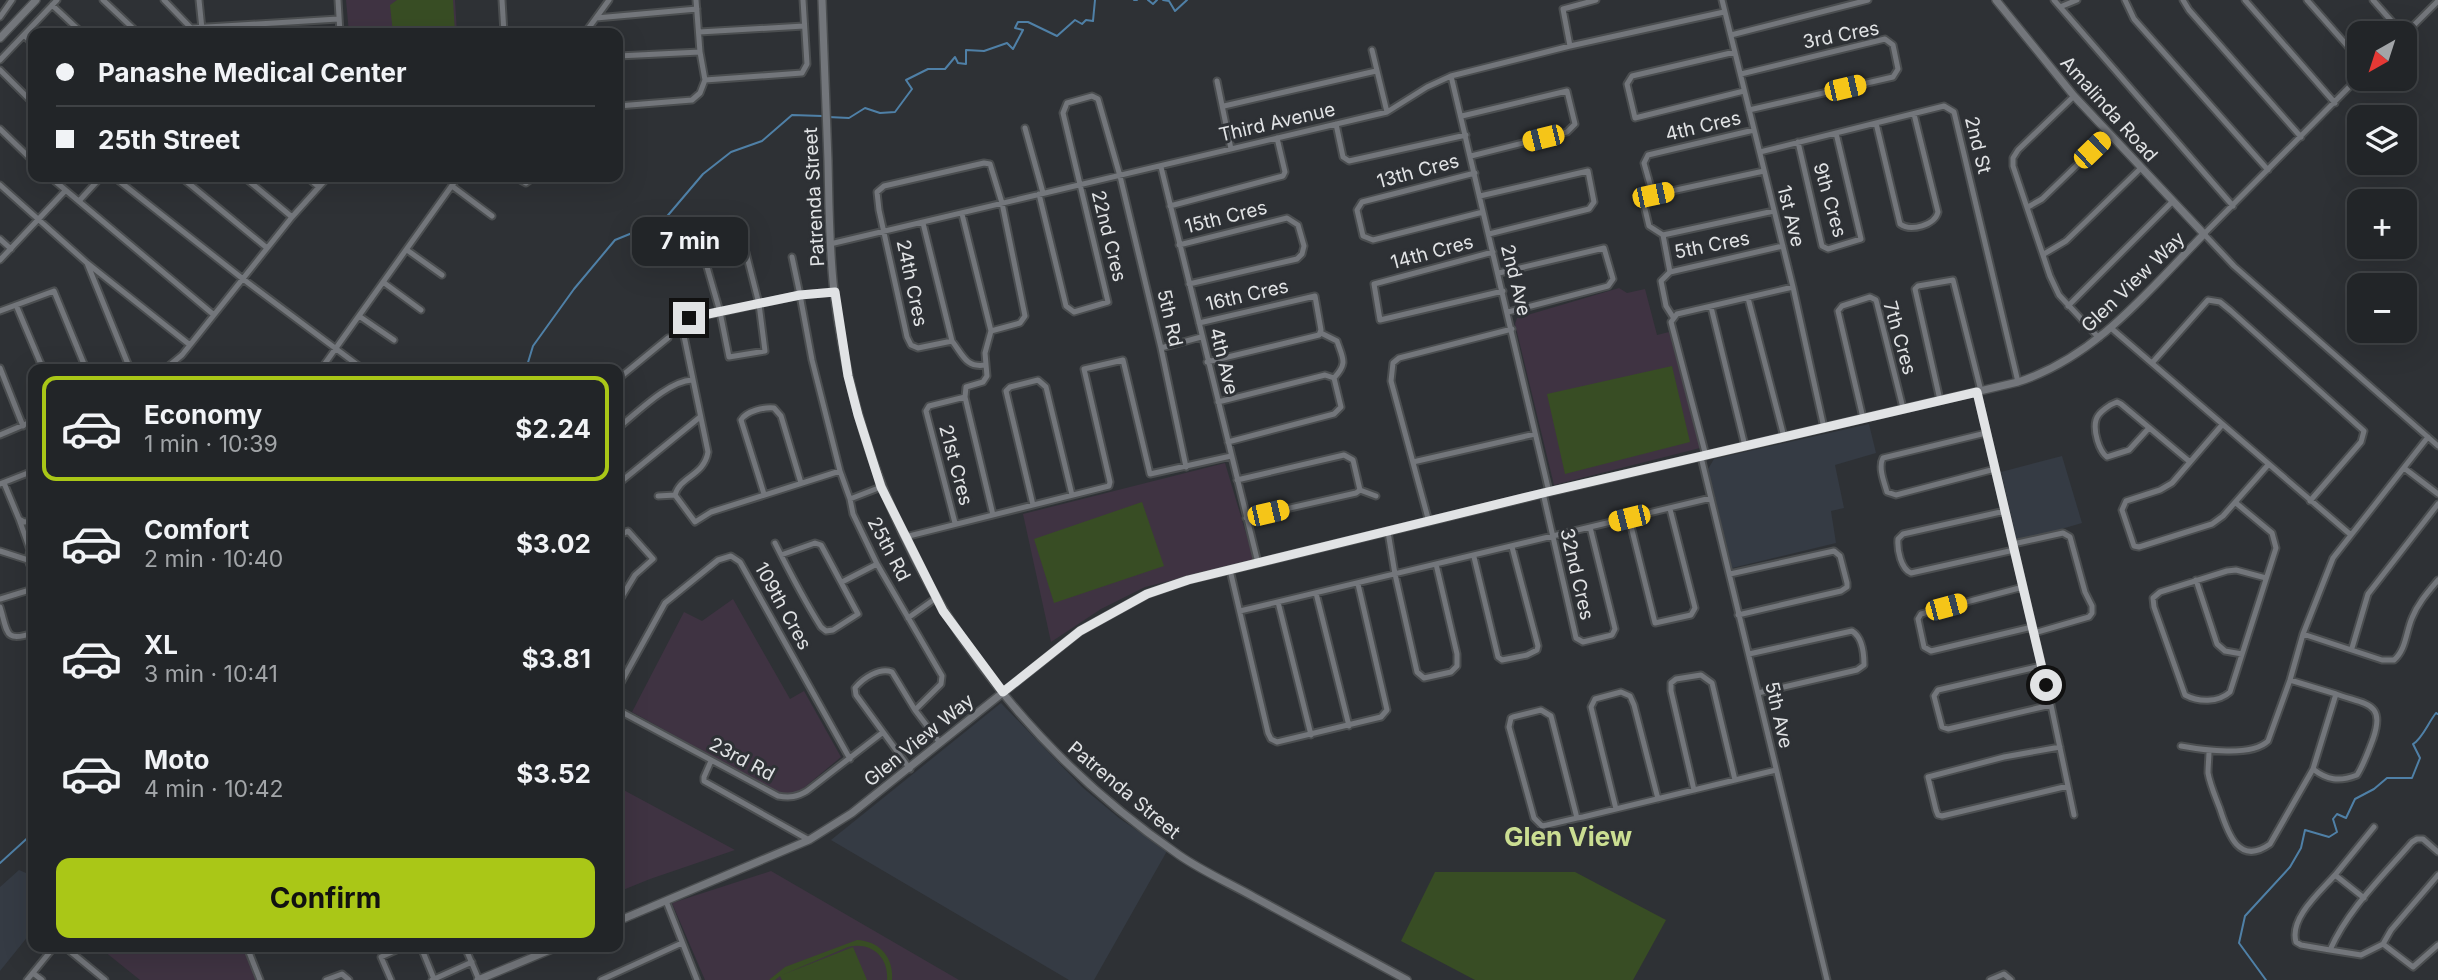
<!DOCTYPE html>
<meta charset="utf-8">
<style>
:root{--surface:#222528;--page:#2a2d30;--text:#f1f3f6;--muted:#a2a5a8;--line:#3f4245;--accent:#aac717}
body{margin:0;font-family:Inter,sans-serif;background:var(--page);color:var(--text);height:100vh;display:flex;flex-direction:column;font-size:26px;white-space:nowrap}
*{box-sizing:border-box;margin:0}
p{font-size:23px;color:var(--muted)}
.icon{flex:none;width:38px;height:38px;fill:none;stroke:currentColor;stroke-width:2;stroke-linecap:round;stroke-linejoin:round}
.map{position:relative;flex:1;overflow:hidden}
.drawer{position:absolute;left:28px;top:364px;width:595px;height:588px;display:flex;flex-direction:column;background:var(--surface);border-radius:14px;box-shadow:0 7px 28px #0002,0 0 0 2px var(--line)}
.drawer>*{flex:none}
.guide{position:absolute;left:28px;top:28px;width:595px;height:154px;border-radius:14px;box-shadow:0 7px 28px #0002,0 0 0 2px var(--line);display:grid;align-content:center;height:154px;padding:0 28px;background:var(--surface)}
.needle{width:46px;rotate:219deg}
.fabs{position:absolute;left:2347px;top:21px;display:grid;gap:14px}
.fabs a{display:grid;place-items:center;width:70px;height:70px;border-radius:14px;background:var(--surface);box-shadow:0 7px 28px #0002,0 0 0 2px var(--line);font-size:35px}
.end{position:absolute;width:32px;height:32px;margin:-16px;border:9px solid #e1e3e5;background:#111;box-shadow:0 0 0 4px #111}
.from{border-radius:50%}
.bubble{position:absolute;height:49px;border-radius:14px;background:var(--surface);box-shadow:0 7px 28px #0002,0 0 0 2px var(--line);font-size:23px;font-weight:700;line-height:49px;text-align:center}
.car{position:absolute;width:21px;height:42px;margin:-21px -10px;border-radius:9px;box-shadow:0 0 5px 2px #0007;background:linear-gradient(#f5c518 24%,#345 0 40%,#f5c518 0 76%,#345 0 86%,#f5c518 0)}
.guide b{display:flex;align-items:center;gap:24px;height:66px;font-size:26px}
.guide b+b{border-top:2px solid var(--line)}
.guide i{width:18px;height:18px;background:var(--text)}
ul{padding:12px 0 0;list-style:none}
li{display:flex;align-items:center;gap:21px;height:105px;margin:0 14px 10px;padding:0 14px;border:4px solid transparent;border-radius:14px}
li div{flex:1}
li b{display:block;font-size:26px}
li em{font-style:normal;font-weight:700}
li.selected{border-color:var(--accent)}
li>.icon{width:63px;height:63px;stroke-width:1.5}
.action{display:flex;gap:14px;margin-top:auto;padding:14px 28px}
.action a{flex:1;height:80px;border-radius:14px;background:var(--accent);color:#111;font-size:28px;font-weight:700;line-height:80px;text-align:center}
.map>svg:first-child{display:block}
.built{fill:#353b44}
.education{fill:#3f3342}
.green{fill:#384d24}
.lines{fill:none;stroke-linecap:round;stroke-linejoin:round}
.stream{stroke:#4f80a7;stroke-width:2}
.street-casing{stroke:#4b4e50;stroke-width:9}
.secondary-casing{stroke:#4b4e50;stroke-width:10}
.street{stroke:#73767b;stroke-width:5}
.secondary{stroke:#73767b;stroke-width:7}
.route{stroke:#e1e3e5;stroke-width:9}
.labels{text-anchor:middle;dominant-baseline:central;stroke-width:6;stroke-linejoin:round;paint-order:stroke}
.street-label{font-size:19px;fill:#e1e3e5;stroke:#2e3135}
.district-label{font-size:26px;font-weight:bold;fill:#cbde92;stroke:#2e3135}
</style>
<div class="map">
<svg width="2438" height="980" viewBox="0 0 2438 980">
<rect width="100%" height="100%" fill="#2e3135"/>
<!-- built -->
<path class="built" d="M1869 424 1876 453 1835 465 1844 508 1831 511 1836 543 1732 568 1708 469 1714 459Z
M2062 456 2082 523 2017 542 2001 472Z
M1001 703 1082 787 1119 818 1167 851 1094 980H1069L831 840Z
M19 870 33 876V930L0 971V887Z"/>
<!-- education -->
<path class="education" d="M346 0H455L457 33H349Z
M1619 288 1627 293 1645 289 1657 335 1669 332 1700 448 1554 485 1515 324 1517 318Z
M1225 463 1254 560 1145 587 1101 609 1051 642 1023 514Z
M733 599 790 699 804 691 841 757 794 796 781 794 632 712 684 612 702 621Z
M618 787 735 850 650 879 618 892Z
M771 871 959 980H705L672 903Z
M99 947H244L258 980H140Z"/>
<!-- green -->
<path class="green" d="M397 0H453L455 33H393L390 5Z
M1672 366 1690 442 1565 474 1547 394Z
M1142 502 1164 566 1054 603 1034 539Z
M1435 872H1575L1666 920 1633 980H1475L1401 941Z
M857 940C879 941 894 957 892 980H887C889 956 870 941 848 947L782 975 853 947 867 980H782L780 976 775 980H769L785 967Z"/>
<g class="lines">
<!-- stream -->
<path class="stream" d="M1134 0H1137
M1148 0 1153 4 1157 0
M1163 0 1169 1 1175 11 1187 0
M828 117 849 118 865 108 880 113 895 112 912 89 906 80 928 69H945L955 57 958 63 966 64V50L984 51 1007 43 1013 49 1023 30 1015 28 1018 22H1028L1057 36 1075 20 1082 24 1086 20 1093 21 1095 0
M526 369 533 346 574 289 615 240 642 229 658 227 703 174 731 152 762 141 792 115 822 116
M0 863 33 833
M2266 980 2239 943 2245 916 2290 867 2301 848 2305 830 2329 837 2337 832 2333 819 2337 814 2346 818 2355 799 2374 789 2387 778H2412L2420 758 2413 744C2422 739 2428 723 2436 713L2438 714"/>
<!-- street casing -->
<g class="street-casing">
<path id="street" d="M103 0 138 33
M164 0 191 28 338 19
M199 0 202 29
M338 0 340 33
M502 0 504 33
M1722 0 1793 287 1824 428
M2054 0 2233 206
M2125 0 2134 19 2268 170
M2183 0 2189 10 2301 137
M2245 0 2335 103
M2307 0 2359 59
M2373 0 2402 33
M52 5 82 33
M2060 7 2077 0
M0 17 12 0
M596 18 697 9
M699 32 804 26
M585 33 609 0
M24 35 33 44
M1731 35 1868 0
M2404 35 2438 1
M1570 46 1563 9 1596 0
M1372 50 1387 112
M1735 52 1632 76 1627 84 1635 118 1744 91
M618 56 700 52
M0 60 57 0
M0 70 33 103
M1741 74 1885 39 1893 45 1898 69 1893 77 1749 110
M1451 76 1549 492
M2359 77 2204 234 2234 266 2438 446
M705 80 802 73 807 64 803 0
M1217 81 1231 149
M2074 96 2018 150 2013 158V166L2050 276 2059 295 2099 338
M618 106 692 100 700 93 705 80 700 52 696 0
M1224 106 1376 71
M1462 116 1567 91 1575 124 1567 132 1471 156
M1876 123 1900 224C1911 232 1935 225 1938 212L1914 114
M1336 124 1343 157 1349 161 1466 135
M1025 128 1043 193
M0 129 33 161
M1754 130 1648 155 1644 163 1653 195 1764 171
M1798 142 1822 246 1828 249 1861 239 1836 133
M1760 152 1944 106 1954 112 2018 382
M1161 167 1258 563
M1475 173 1362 202 1357 210 1363 236 1373 240 1483 212
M50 177 214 315
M114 177 243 279 363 369
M181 177 267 248
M244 177 292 217
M307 177 319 187
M515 177 526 183 534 177
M0 185 87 263 190 345
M452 186 492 216
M1039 194 1066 306 1074 312 1108 302 1063 113 1067 103 1092 96 1098 99 1120 176 1161 348 1186 467
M1653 195 1644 205 1649 226 1663 235
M1480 196 1588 171 1594 202 1589 209 1489 234
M79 201 101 177
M1170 206 1283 176 1285 172 1277 138
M2028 207 2042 199 2109 134
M1774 211 1663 235 1670 272 1783 246
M923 223 952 341 918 348 911 345 907 337 879 210 877 192 884 186 984 163 990 164 1002 203 1025 316 1020 323 991 331 962 214
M0 239 11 249
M830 244 1387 112 1427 87 1451 76 1570 46 1724 12
M1179 245 1287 218 1298 225 1304 246 1302 254 1297 259 1189 284
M701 246 720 312 729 357 765 351 759 304 742 237
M407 250 442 275
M1493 252 1374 284 1380 320 1503 291
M2044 254 2066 241 2141 168
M0 260 65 191
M87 263 130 369
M1670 272 1661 281 1666 306 1673 317
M1499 273 1604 248 1613 279 1608 286 1508 312
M383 282 421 310
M835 292 800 295 812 360 840 471 850 499 853 514 877 564 942 676 941 684 915 710
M1748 298 1784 437
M16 305 43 369
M2068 306 2173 201
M1711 307 1745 446
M0 311 54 291 86 369
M359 316 394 340
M1199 323 1315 296 1321 330 1319 335 1207 362
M2111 328 2351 535
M1321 333 1337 341C1343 359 1348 363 1334 378
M952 341C963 355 966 368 985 365
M1161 348 1201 337
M2152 363 2208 300 2220 302 2231 311 2364 431 2361 442 2310 501
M0 368 23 426
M165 369 182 355 292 217 328 177
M321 369 458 177
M618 379 668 338
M1977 392 2051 705 2074 815
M965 397 966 387 983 382 987 376 985 353 991 331
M1940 400 1915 289 1918 286 1953 280 1981 391
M1218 402 1325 375 1334 378 1341 407 1334 414 1228 442
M1863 418 1838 311 1842 306 1870 297 1876 300 1903 408
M2222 425 2172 483 2160 490 2126 501 2122 510 2134 546 2139 547 2212 524 2223 516 2268 465
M618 428C637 413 668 381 692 380
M2149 428 2129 450 2107 457C2099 451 2093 431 2096 420 2098 412 2111 404 2117 402L2121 404 2190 462
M1986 433 1883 458C1878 467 1884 482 1887 492L1896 495 1995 469
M0 435 33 421
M1706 456 1671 322 1677 314 1793 287
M1701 457 1827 980
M1413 462 1535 434
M2404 468 2438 494
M1237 480 1344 455 1353 460 1360 490
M4 483 19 519 24 522 33 521
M0 484 33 471
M618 484 700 417
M1360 490 1376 496
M1543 493 1576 638 1583 642 1612 635 1615 629 1590 527
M764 494 741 420C746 411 764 407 774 408L781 416 801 483
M675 495C680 476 704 476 708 452L683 331V323L689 319 800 295 792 257
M675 495 695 522 711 512 840 471
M658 496 675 495
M850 499 881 487
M2236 503 2272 533 2276 548 2230 692C2218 703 2198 702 2185 695L2154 607 2153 598 2160 592 2227 571 2236 570 2266 578
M1033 505 1006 391 1010 387 1038 380 1046 387 1072 495
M2005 511 1903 534 1898 539C1897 550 1901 569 1911 573L2014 550
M1246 518 1356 493 1360 490
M1629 518 1655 623 1691 615 1695 608 1670 509
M19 519 30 550 28 560 33 573
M1429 522 1391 381 1393 363 1399 358 1512 329
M955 523 926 411 929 406 965 397 993 515
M1388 532 1395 574 1417 672 1424 678 1451 672 1457 666V654L1436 564
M618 536 628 531 653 559 635 575 618 603
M905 537 1109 486 1110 482 1084 369 1123 360 1150 474 1231 456
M775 543C789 571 804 600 821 627L826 631 833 630 858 614 821 545 815 543 781 555
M2013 544 2063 533 2070 537 2085 592 2092 606V613L2089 617 2034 633
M0 551 28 560
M1474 557 1498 657 1502 660 1527 655 1537 650 1538 646 1512 547
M1230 570 1268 733 1271 739 1277 742 1381 717 1387 710 1358 584
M1730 574 1834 551 1840 556 1847 583V587L1841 591 1738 615
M2196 580 2217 644 2225 651 2242 654
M842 582 877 564
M2023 587 1921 614 1918 619 1924 647 1931 651 2032 627
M1316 593 1349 726
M0 599 33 589
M1278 602 1311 735
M0 607C8 632 4 643 33 633
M1240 611 1711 498
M908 618 936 598
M2303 634 2382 660H2394C2406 650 2406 632 2412 618 2418 603 2428 592 2438 580
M2352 648 2368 594 2438 504
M1749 654 1852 631C1862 637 1864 654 1864 665L1857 670 1758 693
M2041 666 1938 690 1934 696 1942 727 1948 729 2051 705
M618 688 665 603 718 560 731 556 740 562 850 759
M618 710 778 796C790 798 797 797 807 791L882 733
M2181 746C2203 750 2252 757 2268 741L2290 680 2303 634 2333 558 2428 437
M2060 747 2004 757 1928 777 1936 810 1938 815 1942 816 2068 786
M2209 751C2209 758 2208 766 2208 773 2210 785 2216 798 2220 809 2228 834 2239 866 2270 844L2313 769 2336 694 2290 680
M711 761 704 777V781L809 840
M910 769 856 695 855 688C863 678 880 667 892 672L915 710 940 743
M2313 769C2327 780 2339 782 2357 775 2364 764 2368 752 2373 739 2386 702 2366 705 2336 694
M1694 790 1671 691V683L1676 679 1701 675 1712 683 1735 780
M1616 809 1591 707 1595 699 1621 692 1630 696 1634 705 1658 799
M1577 818 1551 716 1541 710 1513 717 1511 718 1509 727 1534 818 1542 826 1547 825 1577 818 1583 817C1647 801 1712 786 1776 770
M2335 875 2374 827
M2438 875 2391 930 2383 944 2413 967 2438 945
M666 901 697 980
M2383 944 2361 955 2330 950C2348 909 2383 876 2412 842L2417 839H2423L2438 852
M65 947 105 980
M247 947 260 980
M421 947 434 979
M465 947 479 980
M2330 950 2301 945 2296 942C2289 918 2321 891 2335 875L2364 898
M33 973 42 980
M27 980 54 947
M326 980 342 974 349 980
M391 980 381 957 403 947
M432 980 472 962
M601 980 682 943
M1990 980 2004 974 2011 980"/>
</g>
<!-- secondary casing -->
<g class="secondary-casing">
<path id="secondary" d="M822 0C824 54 826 107 828 161 829 204 829 248 834 291 862 525 985 721 1179 855 1202 871 1229 883 1254 897 1305 925 1356 952 1407 980
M0 38 36 0
M618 921 809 840 852 813 1080 631 1147 594 1188 580 1549 492 2018 382C2096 357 2148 291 2204 234L2074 96 1996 0
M478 980 557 947"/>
</g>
<!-- street -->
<use href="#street" class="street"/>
<!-- secondary -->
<use href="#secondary" class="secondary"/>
</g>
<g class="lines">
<!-- route -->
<path class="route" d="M689 318 800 295 835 292 848 376 858 415 881 487 943 611 1003 692 1080 631 1147 594 1188 580 1543 493 1977 392 2046 685"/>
</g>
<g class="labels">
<!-- street labels -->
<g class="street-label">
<text transform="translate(1841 35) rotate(-11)">3rd Cres</text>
<text transform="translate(2109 109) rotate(48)">Amalinda Road</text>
<text transform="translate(1277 122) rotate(-13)">Third Avenue</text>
<text transform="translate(1703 126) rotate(-13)">4th Cres</text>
<text transform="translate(1978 145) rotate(76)">2nd St</text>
<text transform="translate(1418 171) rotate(-15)">13th Cres</text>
<text transform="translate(814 197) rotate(-93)">Patrenda Street</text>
<text transform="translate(1830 200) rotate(74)">9th Cres</text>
<text transform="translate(1791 216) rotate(76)">1st Ave</text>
<text transform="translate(1226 217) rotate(-14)">15th Cres</text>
<text transform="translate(1109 236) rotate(76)">22nd Cres</text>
<text transform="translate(1712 245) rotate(-11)">5th Cres</text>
<text transform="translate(1432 252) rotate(-15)">14th Cres</text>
<text transform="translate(1516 280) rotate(76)">2nd Ave</text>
<text transform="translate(2133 282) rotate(-44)">Glen View Way</text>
<text transform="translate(912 283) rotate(78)">24th Cres</text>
<text transform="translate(1247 295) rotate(-13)">16th Cres</text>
<text transform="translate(1170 318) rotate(77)">5th Rd</text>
<text transform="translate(1900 338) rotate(74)">7th Cres</text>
<text transform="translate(1224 361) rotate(76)">4th Ave</text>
<text transform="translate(956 465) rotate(75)">21st Cres</text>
<text transform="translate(889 549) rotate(62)">25th Rd</text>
<text transform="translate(1577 574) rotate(77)">32nd Cres</text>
<text transform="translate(783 606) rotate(61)">109th Cres</text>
<text transform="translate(1779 715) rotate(77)">5th Ave</text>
<text transform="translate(919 740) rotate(-39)">Glen View Way</text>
<text transform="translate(742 759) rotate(28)">23rd Rd</text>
<text transform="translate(1124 790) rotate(40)">Patrenda Street</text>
</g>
<!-- district labels -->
<g class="district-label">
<text x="1568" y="836">Glen View</text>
</g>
</g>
</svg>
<div class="fabs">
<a><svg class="needle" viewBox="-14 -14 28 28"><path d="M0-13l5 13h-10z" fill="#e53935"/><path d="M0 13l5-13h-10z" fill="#a2a5a8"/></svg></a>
<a><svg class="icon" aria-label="layers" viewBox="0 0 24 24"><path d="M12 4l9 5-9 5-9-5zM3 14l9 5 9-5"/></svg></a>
<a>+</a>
<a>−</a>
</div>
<i class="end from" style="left:2046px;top:685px"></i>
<i class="end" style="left:689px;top:318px"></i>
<div class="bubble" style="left:632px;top:217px;width:116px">7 min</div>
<i class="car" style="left:1845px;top:88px;rotate:77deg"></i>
<i class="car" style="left:1543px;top:138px;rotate:256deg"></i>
<i class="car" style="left:2092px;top:150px;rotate:46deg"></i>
<i class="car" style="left:1653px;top:195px;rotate:78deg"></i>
<i class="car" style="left:1268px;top:513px;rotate:77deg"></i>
<i class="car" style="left:1629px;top:518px;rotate:256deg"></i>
<i class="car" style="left:1946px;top:607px;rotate:75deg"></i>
<div class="guide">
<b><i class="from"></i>Panashe Medical Center</b>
<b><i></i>25th Street</b>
</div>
<section class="drawer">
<ul>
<li class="selected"><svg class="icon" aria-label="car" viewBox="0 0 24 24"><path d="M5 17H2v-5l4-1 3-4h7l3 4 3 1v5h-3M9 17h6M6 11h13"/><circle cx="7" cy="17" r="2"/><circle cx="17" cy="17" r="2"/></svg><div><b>Economy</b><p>1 min · 10:39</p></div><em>$2.24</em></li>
<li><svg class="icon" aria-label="car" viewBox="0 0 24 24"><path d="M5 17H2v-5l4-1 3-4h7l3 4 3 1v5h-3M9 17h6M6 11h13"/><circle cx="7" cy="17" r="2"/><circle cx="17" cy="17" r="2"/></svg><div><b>Comfort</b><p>2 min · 10:40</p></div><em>$3.02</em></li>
<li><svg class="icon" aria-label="car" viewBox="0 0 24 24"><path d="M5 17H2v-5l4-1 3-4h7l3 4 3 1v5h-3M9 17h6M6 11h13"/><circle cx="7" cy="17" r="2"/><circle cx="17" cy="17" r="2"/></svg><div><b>XL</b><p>3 min · 10:41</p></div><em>$3.81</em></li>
<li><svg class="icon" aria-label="car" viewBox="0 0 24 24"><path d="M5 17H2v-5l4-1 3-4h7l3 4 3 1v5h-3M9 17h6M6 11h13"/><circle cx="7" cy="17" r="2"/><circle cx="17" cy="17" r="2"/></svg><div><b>Moto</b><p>4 min · 10:42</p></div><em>$3.52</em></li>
</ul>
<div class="action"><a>Confirm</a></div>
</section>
</div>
